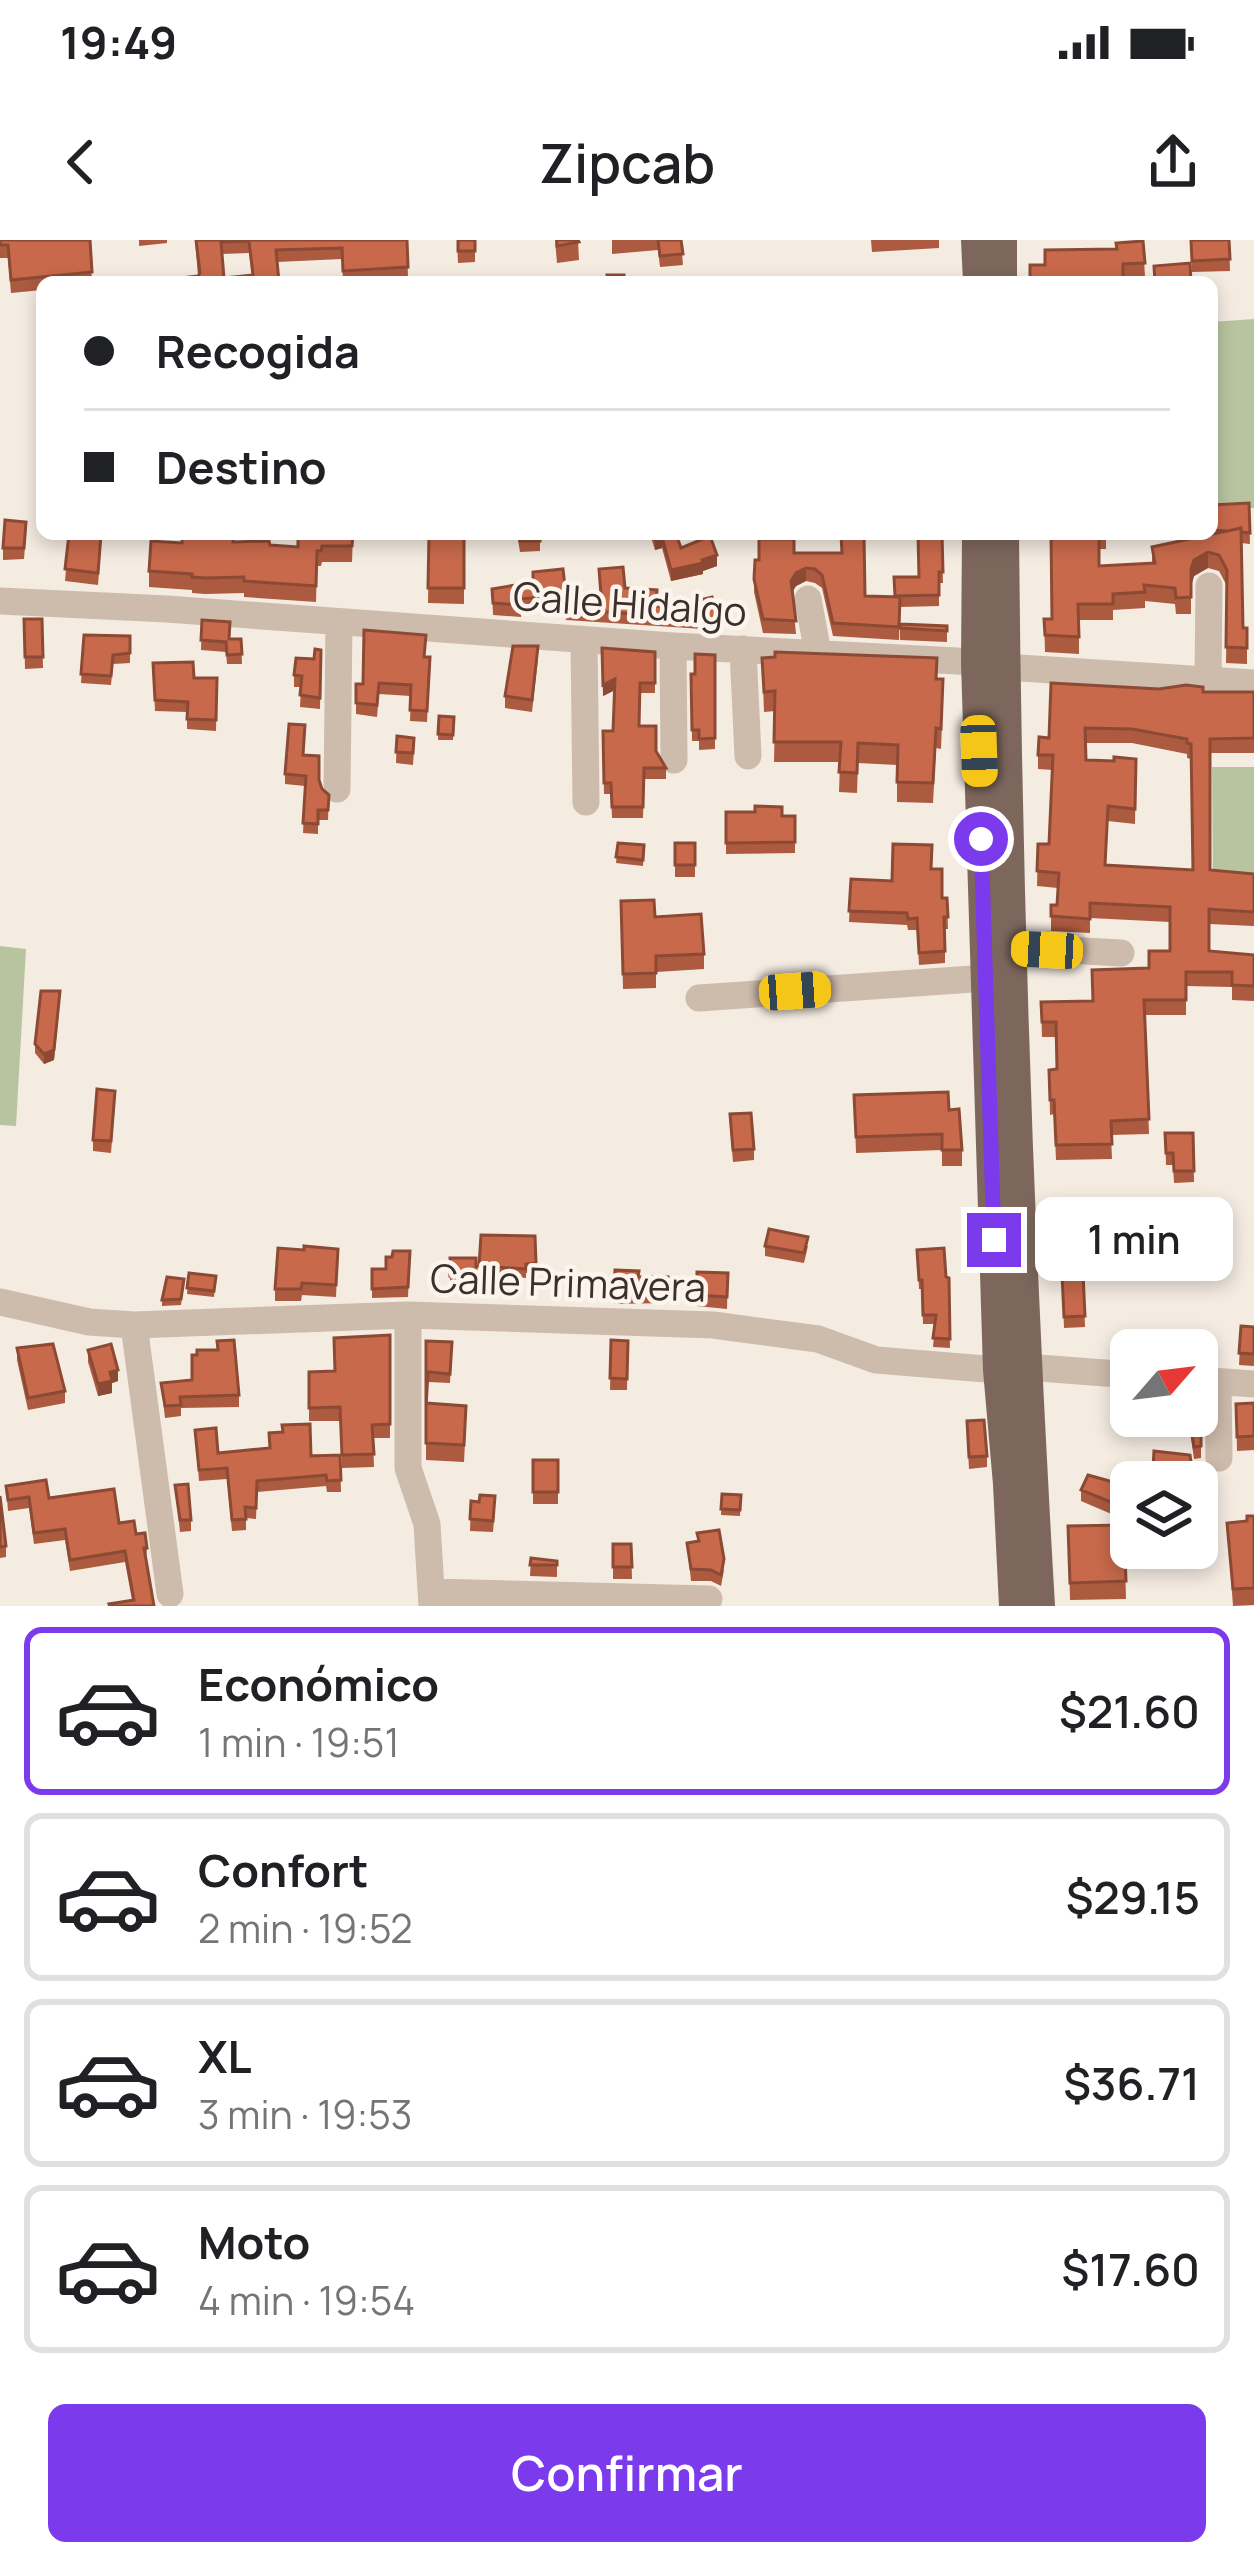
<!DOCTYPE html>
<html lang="es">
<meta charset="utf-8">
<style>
:root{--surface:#fff;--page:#f2f2f2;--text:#202124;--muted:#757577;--line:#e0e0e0;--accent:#7c3aed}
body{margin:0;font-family:Manrope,sans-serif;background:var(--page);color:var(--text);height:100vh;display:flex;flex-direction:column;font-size:45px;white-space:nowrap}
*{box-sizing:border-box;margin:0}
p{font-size:39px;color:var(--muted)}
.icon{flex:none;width:66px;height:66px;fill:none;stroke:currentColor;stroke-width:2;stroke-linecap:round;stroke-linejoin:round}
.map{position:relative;height:1366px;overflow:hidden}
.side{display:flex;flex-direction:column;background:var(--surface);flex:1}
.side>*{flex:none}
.banner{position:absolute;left:36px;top:36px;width:1182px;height:264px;border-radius:18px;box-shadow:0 6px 18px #0003;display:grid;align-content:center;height:264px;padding:0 48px;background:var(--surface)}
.needle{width:78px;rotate:62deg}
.fabs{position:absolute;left:1110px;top:1089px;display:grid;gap:24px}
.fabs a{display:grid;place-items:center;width:108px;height:108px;border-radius:18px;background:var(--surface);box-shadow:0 6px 18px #0003;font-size:60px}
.end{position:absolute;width:54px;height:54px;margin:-27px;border:15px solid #7c3aed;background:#fff;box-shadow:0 0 0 6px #fff}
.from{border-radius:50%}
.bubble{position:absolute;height:84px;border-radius:18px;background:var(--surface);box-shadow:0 6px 18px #0003;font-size:39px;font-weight:600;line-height:84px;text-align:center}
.car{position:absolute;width:36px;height:72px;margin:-36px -18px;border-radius:15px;box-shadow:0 0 9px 3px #0007;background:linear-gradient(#f5c518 24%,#345 0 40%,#f5c518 0 76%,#345 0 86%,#f5c518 0)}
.banner b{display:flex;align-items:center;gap:42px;height:114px;font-size:45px}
.banner b+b{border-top:3px solid var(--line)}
.banner i{width:30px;height:30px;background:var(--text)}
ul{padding:21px 0 0;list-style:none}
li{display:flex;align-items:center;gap:36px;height:168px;margin:0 24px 18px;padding:0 24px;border:6px solid var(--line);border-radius:18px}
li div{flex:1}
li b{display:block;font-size:45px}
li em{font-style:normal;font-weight:600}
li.active{border-color:var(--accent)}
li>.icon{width:108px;height:108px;stroke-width:1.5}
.button{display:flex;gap:24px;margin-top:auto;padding:24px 48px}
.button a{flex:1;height:138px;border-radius:18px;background:var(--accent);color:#fff;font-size:48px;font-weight:600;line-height:138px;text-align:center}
.status{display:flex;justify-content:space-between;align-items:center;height:84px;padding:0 60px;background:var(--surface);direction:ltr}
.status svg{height:33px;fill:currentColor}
header{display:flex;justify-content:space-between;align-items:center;height:156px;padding:0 48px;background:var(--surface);font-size:54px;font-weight:600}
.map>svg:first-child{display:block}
.green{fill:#b8c4a0}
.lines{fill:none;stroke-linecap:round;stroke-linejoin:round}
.minor{stroke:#cdbbac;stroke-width:27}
.major{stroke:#7d675c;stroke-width:30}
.wall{fill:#ac5a40;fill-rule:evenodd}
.shaded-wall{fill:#8c4a34}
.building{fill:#c8694b;stroke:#8c4a34;stroke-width:3;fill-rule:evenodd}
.route{stroke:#7c3aed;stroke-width:15}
.labels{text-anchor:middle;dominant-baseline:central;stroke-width:9;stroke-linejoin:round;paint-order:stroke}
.street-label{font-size:39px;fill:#3b302b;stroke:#fbf5ee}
</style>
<div class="status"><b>19:49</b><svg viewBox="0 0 49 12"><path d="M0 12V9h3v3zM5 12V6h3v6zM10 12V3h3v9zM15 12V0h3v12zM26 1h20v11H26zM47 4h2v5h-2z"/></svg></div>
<header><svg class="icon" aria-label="back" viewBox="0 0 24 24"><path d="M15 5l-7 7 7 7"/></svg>Zipcab<svg class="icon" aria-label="share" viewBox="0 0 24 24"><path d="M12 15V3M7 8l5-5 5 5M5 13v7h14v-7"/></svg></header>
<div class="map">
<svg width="1254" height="1366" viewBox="0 0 1254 1366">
<rect width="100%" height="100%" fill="#f4ebe1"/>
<!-- green -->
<path class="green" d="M1254 79V268L1212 270V82Z
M1212 527H1254V645H1213Z
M0 706 26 709 16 886 0 885Z"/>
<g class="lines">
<!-- minor -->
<path class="minor" d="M808 359 818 413
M0 361 167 369 673 406 976 422 1005 427 1254 443
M584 400 586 562
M673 406 674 520
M743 409 748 516
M1208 440 1209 346
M337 549 339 382
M1010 707 1121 713
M699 758 987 738
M0 1062 89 1082 134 1085 408 1075 713 1085 818 1099 876 1120 998 1130 1026 1127 1131 1135
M408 1075V1228L427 1284 432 1366
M134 1085 170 1354
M1197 1140 1254 1144
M1218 1142 1219 1218
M433 1352 709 1359"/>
<!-- major -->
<path class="major" d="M976 0 978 42
M1002 0V42
M977 294 976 422 998 1130 1008 1244 1014 1366
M1004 294C1007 652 1019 1009 1040 1366"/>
</g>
<!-- wall -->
<path class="wall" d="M0 0H92H90L92 42H42V50L11 53 8 18H0Z
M139 0H167V3L139 6Z
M195 0H407L408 39 343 42 342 19 277 22 279 42 198 36ZM249 13 252 35 224 38 222 14Z
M457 0H475V22L458 23Z
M555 0H578L579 20 557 23Z
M612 0H681L683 25 660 27 658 10 612 14Z
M871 0H939V8L872 12Z
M1190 0H1229L1230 31 1192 32Z
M1143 1 1145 37 1123 38 1045 25Z
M1249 263 1250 304 1241 303 1243 388H1247V424L1226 423 1227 346 1219 331 1208 328 1194 336 1191 346V374H1176L1175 364 1145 361V368L1113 370V380H1079V414L1045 412 1044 379H1052L1051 294H1131V296L1106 294V309H1099V326L1152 323V307L1187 300 1171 299 1170 294H1212V265Z
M26 294 24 319 3 320V308Z
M69 294H102L98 345 65 341Z
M183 294H235L234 302 297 307 353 294 352 322H322L321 326H317L316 362 244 357V353L205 354 192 353V350L149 347V331L182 303Z
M429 294H464V364L428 363Z
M517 294H541H540V311L520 312Z
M650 294H676L681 308 717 326 703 331V334L671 341 662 308 655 310Z
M942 294 943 343H939V366L900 367 899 400 833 396 822 348 815 343 806 341 796 346 792 352 796 394 763 393 754 352 755 320 794 313 865 356 894 357 918 337Z
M563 329 566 359 600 355 599 329 625 348 656 366 718 380V390L566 380 565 367 521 371V377L493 375 492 349 533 342Z
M24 379H42L43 428 25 429Z
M202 380 229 399H241L242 424H227L226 412 201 410Z
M900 384 947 386V402L900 400Z
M84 395 130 396V423L113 424 111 445 81 443Z
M602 408 655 412V453H640L639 486 666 528V539H644L643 578H612L611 554H604L603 491H613L615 450 603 456Z
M321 410 320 469 300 467 301 447H294V435L314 419Z
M715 415V509L699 510V501H692L691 434H695Z
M425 417H430L427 482 410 481 411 456 379 454 377 477 356 474V444H363Z
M538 418 532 472 505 468V456Z
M762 418 937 439 943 459 941 509 936 508 933 563 897 562V525L858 523 857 553 839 552 840 522H774L775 471 764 472Z
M153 423 194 438H217L216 491 187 489V472L155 471Z
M1203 452H1254V513H1210V630L1254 634V686L1209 684V711L1254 715V761L1232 760V747L1186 746V775H1145L1149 894 1111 895 1112 919 1056 920 1054 874 1050 875 1049 830 1057 829 1056 797H1042L1041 762 1093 761 1149 728 1170 711V682L1090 678V693L1051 691V665H1057L1058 648 1037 646 1038 604H1049L1053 530 1038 529V515L1049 498ZM1085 503H1132L1187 514V518L1191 519 1193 630 1106 625 1108 581 1135 584 1136 519 1114 521 1086 520Z
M439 476 454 477 453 500H438Z
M397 496 414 510 413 525 396 523Z
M303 515 319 540 322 549 329 555 328 580H318V594L303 593 305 546 285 544V534Z
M726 572 795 576V613L726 614Z
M618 603 644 605 643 626 616 623Z
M675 603H695V637H675Z
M932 629 942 658H947L948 689H945V723L919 725 917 690H908L907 685 849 682 851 639 892 641Z
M621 661 655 677 704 714V729L656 732V748L623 749Z
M60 761 54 820 44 824 35 813V804Z
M854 855 949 870 962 910V926H942V910L856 913Z
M115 863 111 913 93 911V900Z
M730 886 754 909V920L733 922Z
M1165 893H1193L1194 942 1174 943 1173 925H1166Z
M481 995 535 996 536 1032 526 1033V1038L479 1035Z
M765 1006H808L804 1023 765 1016Z
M338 1009 336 1057 302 1055 301 1061H275V1049Z
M917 1010 946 1037 949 1038 950 1108 933 1107 935 1084H923L922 1049H919Z
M410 1011 408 1057 372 1058V1029H386L392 1017Z
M450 1018H476V1048L450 1047Z
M697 1032 728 1033 727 1069 697 1066Z
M189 1033 216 1036 214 1057 187 1054Z
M1083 1033 1085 1087 1064 1088 1062 1034Z
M638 1037H668V1063L614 1064V1054Z
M184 1039 181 1065 162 1066V1060Z
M1241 1086 1254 1087V1126L1239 1125Z
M390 1095V1198H373L374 1227 342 1228 340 1181H309V1132L335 1131Z
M1209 1097 1208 1123H1197V1110Z
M611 1100 628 1101 627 1150H610Z
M426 1101 452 1102 450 1143 428 1142 427 1163 466 1183 464 1222 426 1220Z
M17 1108 65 1151V1163L28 1170 17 1120Z
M88 1110 118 1141 112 1143V1153L98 1156 88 1122Z
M161 1143 239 1155V1167L181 1168V1176L165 1178Z
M1254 1163V1210L1237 1211 1236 1164Z
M1201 1168V1218L1194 1219 1188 1176H1197Z
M195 1190 218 1213 340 1215 341 1252H327L326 1246 257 1252 256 1279 246 1278V1290L232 1291 227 1239 199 1241Z
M967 1193 987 1216V1227L969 1229Z
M1154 1211 1192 1229V1241L1153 1240Z
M533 1220H558V1264H533Z
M175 1245 191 1280V1291L180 1292Z
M6 1246 49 1258 119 1283 136 1294 147 1308 146 1319 154 1366 132 1360 125 1322 70 1331 65 1300 34 1304 29 1268 8 1271Z
M1131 1247V1262L1123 1279 1081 1261V1250Z
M722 1254 741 1255 740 1276 721 1275Z
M0 1256 6 1306V1317L0 1318Z
M471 1261 479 1262 495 1268 493 1292 470 1291Z
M1254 1276V1365L1233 1366 1227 1283 1247 1281Z
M1124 1285 1126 1359 1070 1360 1068 1286Z
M697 1293 724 1330 721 1346 711 1341H691L687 1303 697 1301Z
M613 1304H631L632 1339H613Z
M531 1318 557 1321V1337L530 1336Z"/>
<!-- shaded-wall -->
<path class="shaded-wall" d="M662 297V308L655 310V299Z
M1208 312V328L1194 336 1191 346V329L1194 320Z
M717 315V326L703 331V334L671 341V330Z
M806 328V341L796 346 791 354V341L796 333Z
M615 439V450L603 456V445Z
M60 751 54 820 44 824V814Z
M118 1130V1141L112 1143V1153L98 1156V1144L110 1132Z
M1131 1251V1262L1123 1279V1267Z"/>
<!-- building -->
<path class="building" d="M0 0H90L92 32 11 40 8 5H0Z
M196 0H407L408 27 343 31 342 8 276 10 279 42H163V40L198 36 200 33ZM249 1 253 35 224 38 221 2Z
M458 0H475V11H458Z
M557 0H578L579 2 557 6Z
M658 0H681L683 14 660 16Z
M1191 0H1229L1230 19 1192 21Z
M1143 1 1145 23 1123 24V42H1030V25H1045V10L1117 9 1116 3Z
M1190 23 1191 42H1155L1154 26Z
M607 35H624V42H607Z
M1249 263 1250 293 1241 292V288L1228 291 1212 290V265Z
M5 280 26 282 24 308H3Z
M1241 288 1243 388H1247V408L1226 407 1227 330 1219 315 1208 312 1194 320 1191 329V357L1176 358 1175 348 1144 345 1145 352 1113 354V364H1078L1079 397 1045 395 1044 379H1052L1051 294H1099V326L1155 323 1152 307Z
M69 294H101L98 333 65 329Z
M183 294H234L233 302 269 301 270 305 298 307V294H353L352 306H322L321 311H317L316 346 244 341V337L205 338 192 337V334L149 331 151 301 182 303Z
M429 294H464V348H428Z
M519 294H540V301H520Z
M654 294H676L681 308 710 296 717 315 702 320 703 323 671 330 662 297 655 299Z
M918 294H942L943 332H939V355L895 356 894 337H919Z
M841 295H864L865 356 900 357 899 387 833 383 822 335 815 329 806 328 796 333 791 341 796 381 763 379 754 339 755 320H759V299H794V313H842Z
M623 327 625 348 657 350 656 366 672 367 712 357 718 380 566 369 565 359 601 355 599 329Z
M563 329 566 355 520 359 521 365 493 363 492 349 533 342V332Z
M24 379H42L43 417H25Z
M202 380 230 382 229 399H241L242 414 227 415 226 402 201 400Z
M900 384 947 386V391L900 388Z
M364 390 426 395 424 417H430L427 471 410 470 411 445 379 443 377 465 356 463V444H363Z
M84 395 130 396V413L113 415 111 436 81 434Z
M513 406H538L532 460 505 456Z
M602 408 655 412V443H640L639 486H656V511L666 528H644L643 567H612L611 543H604L603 491H613L615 439 603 445Z
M315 409 321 410 320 458 300 455 302 436 294 435 296 418 314 419Z
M775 412 937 418 936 439H943L941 489 936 488 933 543 897 542 898 505 858 503 857 533 839 532 841 502H774L775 451 764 452 762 418 775 417Z
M695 414 715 415V498L699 499V490H692L691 434H695Z
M193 422 194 438H217L216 480 187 479 188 462 155 460 153 423Z
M1051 443 1159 449 1186 445 1203 447V452H1254V498L1210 499V630L1254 634V672L1209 669V711L1254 715V746L1232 745V732H1186V760H1144L1149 879 1111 881 1112 904 1056 905 1054 860H1050L1049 830 1057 829 1056 782H1042L1041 762 1093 761 1092 730 1149 728V711H1170V667L1090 663V679L1051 676V665H1057L1059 633 1037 631 1038 604H1049L1053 515H1038L1039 497 1049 498ZM1085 488 1132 489 1187 499V503L1191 504 1193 630 1105 625 1108 566 1135 569 1136 519 1114 517V521L1086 520Z
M439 476 454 477 453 495 438 494Z
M289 484 305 485 303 515 319 516V540L322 549 329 555 328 570H318V584L303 583 306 536 285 534Z
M397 496 414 498 413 513 396 512Z
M755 566 782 567V576H795V602L726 603V572H755Z
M618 603 644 605 643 620 616 617Z
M675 603H695V625H675Z
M893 604 932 605 931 629H942V658H947L948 677H944L945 711 919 713 917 678 908 679 907 673 849 671 851 639 892 641Z
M654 660 655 677 701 674 704 714 656 716V733L623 734 621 661Z
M41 751H60L54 810 44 814 35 804Z
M97 849 115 851 111 901 93 900Z
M948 852 949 870 959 869 962 910H942V894L856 897 854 855Z
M751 873 754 909 733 910 730 874Z
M1165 893H1193L1194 931H1174L1173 913H1166Z
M769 989 808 997 804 1013 765 1006Z
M481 995 535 996 536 1023 526 1024V1029L479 1026Z
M304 1006 338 1009 336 1045 302 1043 301 1049H275L278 1008 304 1010Z
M944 1008 946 1037 949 1038 950 1099 933 1098 936 1075H923L922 1040H919L917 1010Z
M393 1011H410L408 1047 372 1049V1029H386V1017H392Z
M450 1018H476V1036H450Z
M615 1030 639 1031 638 1037H668V1053L614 1054Z
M697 1032 728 1033 727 1057 697 1055Z
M189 1033 216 1036 214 1051 187 1048Z
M1083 1033 1085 1076 1064 1077 1062 1034Z
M167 1037 184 1039 181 1059 162 1060Z
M1241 1086 1254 1087V1114L1239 1113Z
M390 1095V1184L372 1185 374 1214 342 1215 340 1167 309 1168V1132L335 1131 334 1098Z
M1179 1095 1209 1097 1208 1111 1178 1110Z
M234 1100 239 1155 180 1157 181 1165 165 1166 161 1143 192 1140V1115H197V1110H218L217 1101Z
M611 1100 628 1101 627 1139 610 1138Z
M426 1101 452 1102 450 1134 428 1132 426 1168Z
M53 1104 65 1151 28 1158 17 1108Z
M111 1104 118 1130 110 1132 112 1141 98 1144 88 1110Z
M426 1163 466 1166 464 1205 426 1203Z
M1254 1163V1196L1237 1197 1236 1164Z
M1201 1168V1206L1194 1207 1189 1176H1197V1169Z
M984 1180 987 1216 969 1217 967 1181Z
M310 1184 311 1216 340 1215 341 1240 327 1241 326 1235 257 1241 256 1268 245 1267 246 1279 232 1280 227 1228 199 1230 195 1190 216 1188 218 1213 270 1208 269 1193 283 1192 282 1185Z
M1154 1211 1190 1215 1192 1229 1153 1228Z
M533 1220H558V1252H533Z
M1088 1235 1131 1247 1123 1267 1081 1250Z
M46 1240 49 1258 114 1249 119 1283 134 1281 136 1294 145 1293 147 1308H144L154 1366H110L109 1364 134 1360 125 1311 70 1320 65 1289 34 1293 29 1257 8 1260 6 1246Z
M188 1244 191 1280H180L175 1245Z
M722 1254 741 1255 740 1270 721 1269Z
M480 1255 495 1256 493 1281 470 1279 471 1261 479 1262Z
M0 1256 6 1306 0 1307Z
M1247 1276H1254V1348L1233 1349 1227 1283 1247 1281Z
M1124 1285 1126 1341 1070 1343 1068 1286Z
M719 1290 724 1319 721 1335 711 1330 691 1329 687 1303 699 1301 697 1293Z
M613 1304H631L632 1327H613Z
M531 1318 557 1321V1325H530Z"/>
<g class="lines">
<!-- route -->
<path class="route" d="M981 599 994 1000"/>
</g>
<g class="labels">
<!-- street labels -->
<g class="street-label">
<text transform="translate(630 363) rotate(4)">Calle Hidalgo</text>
<text transform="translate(568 1042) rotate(2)">Calle Primavera</text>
</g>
</g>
</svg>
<div class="fabs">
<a><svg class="needle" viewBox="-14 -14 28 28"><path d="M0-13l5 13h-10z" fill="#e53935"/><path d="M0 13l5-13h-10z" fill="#757577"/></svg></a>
<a><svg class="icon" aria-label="layers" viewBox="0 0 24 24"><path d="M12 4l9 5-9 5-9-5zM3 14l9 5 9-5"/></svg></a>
</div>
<i class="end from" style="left:981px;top:599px"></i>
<i class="end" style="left:994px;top:1000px"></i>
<div class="bubble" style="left:1035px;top:957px;width:198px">1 min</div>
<i class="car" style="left:979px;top:511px;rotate:178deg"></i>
<i class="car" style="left:1047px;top:710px;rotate:273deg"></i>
<i class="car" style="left:795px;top:751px;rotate:86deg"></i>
<div class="banner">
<b><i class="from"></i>Recogida</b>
<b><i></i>Destino</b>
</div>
</div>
<section class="side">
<ul>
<li class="active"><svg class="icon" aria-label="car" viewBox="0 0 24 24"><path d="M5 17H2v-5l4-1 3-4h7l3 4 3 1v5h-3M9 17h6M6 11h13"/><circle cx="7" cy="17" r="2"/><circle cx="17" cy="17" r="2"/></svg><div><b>Económico</b><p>1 min · 19:51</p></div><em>$21.60</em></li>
<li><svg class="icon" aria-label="car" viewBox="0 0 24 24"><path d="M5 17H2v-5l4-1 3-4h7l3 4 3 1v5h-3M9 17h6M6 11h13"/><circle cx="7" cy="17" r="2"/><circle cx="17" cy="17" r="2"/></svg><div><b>Confort</b><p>2 min · 19:52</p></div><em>$29.15</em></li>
<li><svg class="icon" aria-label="car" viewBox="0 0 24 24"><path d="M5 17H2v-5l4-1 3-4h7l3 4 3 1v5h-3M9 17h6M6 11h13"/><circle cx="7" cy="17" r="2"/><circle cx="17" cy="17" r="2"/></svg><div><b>XL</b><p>3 min · 19:53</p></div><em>$36.71</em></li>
<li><svg class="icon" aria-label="car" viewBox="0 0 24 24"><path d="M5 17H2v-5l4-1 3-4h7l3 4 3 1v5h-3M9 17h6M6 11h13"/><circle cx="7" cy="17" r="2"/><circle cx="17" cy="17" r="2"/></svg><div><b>Moto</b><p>4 min · 19:54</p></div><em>$17.60</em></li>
</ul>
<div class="button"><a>Confirmar</a></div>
</section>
